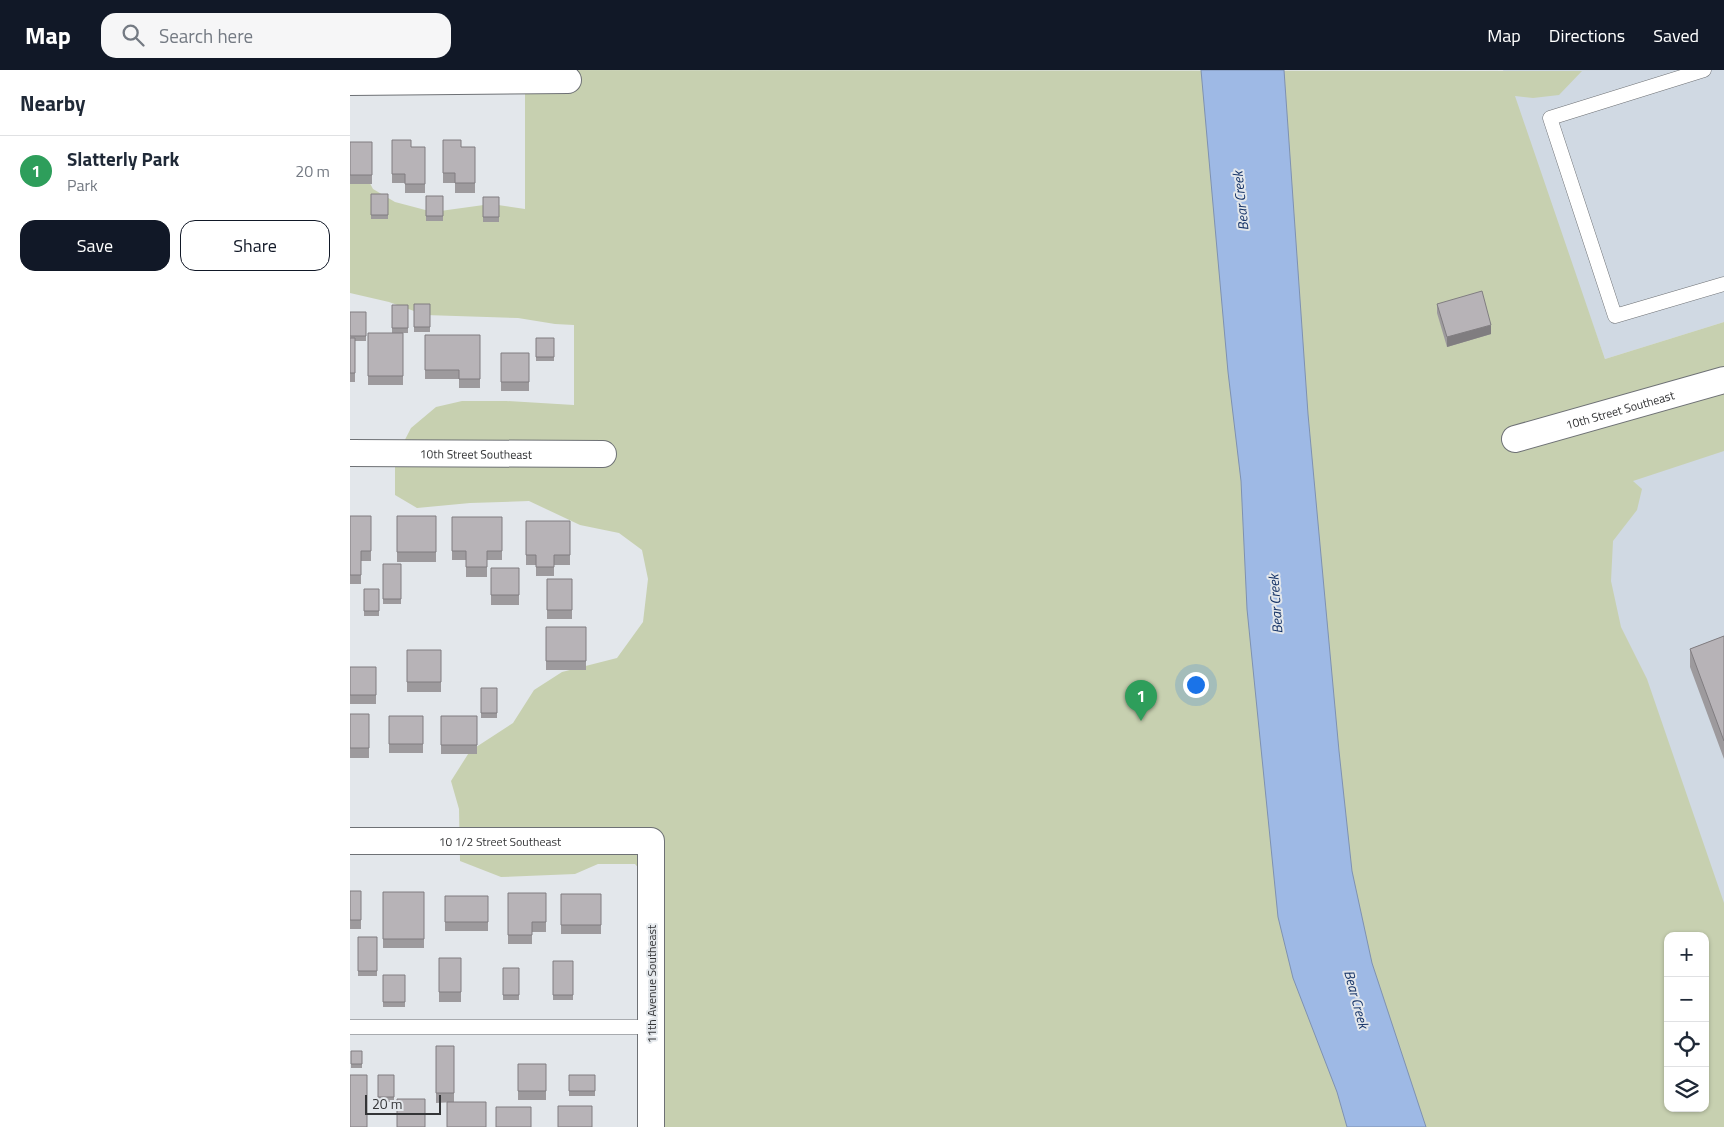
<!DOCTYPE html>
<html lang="en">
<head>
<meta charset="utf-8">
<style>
	:root { --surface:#fff; --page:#f6f6f7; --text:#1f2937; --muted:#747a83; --line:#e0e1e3; --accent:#111827 }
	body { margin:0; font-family:"Titillium Web",sans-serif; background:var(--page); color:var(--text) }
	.controls { position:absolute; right:15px; bottom:15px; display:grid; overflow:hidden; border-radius:10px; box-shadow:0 1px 4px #0004 }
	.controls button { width:45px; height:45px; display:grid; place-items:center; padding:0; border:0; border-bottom:1px solid var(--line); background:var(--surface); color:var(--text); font:25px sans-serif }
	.scale { position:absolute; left:15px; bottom:12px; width:76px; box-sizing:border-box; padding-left:5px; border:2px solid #343537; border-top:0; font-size:14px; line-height:18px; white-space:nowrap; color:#343537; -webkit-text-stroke:4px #e3e7eb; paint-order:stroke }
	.you { position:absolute; left:845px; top:614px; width:18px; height:18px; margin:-12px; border:4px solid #fff; border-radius:50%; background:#1a73e8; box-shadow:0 0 0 8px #1a73e833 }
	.badge { display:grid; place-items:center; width:32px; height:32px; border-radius:50%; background:var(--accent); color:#fff; font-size:16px; font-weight:700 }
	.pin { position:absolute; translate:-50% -41px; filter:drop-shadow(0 1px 2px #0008) }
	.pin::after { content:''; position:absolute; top:26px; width:18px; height:15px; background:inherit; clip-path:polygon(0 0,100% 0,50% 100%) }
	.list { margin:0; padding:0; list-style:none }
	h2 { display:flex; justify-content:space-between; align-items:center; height:65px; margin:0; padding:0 20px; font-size:21px }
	h2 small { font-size:16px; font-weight:400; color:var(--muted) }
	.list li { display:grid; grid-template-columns:32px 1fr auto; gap:15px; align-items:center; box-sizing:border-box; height:70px; padding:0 20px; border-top:1px solid var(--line) }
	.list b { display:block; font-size:19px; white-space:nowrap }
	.list p { margin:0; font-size:16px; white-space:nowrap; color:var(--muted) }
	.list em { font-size:16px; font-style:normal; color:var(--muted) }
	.actions { display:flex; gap:10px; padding:15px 20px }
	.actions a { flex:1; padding:11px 0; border:1px solid var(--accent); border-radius:15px; text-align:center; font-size:18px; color:var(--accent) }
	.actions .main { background:var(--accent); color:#fff }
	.icon { flex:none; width:28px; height:28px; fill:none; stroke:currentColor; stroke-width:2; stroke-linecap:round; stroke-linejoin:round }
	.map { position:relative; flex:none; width:1374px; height:1057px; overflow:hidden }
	header { display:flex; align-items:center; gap:30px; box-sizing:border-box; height:70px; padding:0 25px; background:var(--accent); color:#fff }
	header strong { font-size:24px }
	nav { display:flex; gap:28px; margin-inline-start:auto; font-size:18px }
	.search { width:350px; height:45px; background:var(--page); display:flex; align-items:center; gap:12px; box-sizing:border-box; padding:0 18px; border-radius:15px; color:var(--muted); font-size:19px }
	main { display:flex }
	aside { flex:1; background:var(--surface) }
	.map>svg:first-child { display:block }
	.built { fill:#d0d9e3 }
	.green { fill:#c7d0b0; fill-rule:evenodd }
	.water { fill:#9eb9e5; stroke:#7e91b1 }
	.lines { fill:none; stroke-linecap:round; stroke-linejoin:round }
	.service-casing { stroke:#6e7175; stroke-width:15 }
	.minor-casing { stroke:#6e7175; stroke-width:28 }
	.service { stroke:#fff; stroke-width:14 }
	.minor { stroke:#fff; stroke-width:26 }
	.wall { fill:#9d9a9d }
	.shaded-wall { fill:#807d80 }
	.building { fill:#b7b3b7; stroke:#807d80 }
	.labels { text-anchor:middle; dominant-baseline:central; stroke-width:4; stroke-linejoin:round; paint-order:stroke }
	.street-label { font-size:12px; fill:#343537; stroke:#e3e7eb }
	.water-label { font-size:14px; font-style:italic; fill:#123065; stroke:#e3e7eb }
</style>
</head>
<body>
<header>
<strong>Map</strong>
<div class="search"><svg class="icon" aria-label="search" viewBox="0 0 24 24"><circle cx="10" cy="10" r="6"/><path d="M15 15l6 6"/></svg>Search here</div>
<nav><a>Map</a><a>Directions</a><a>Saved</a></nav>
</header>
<main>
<aside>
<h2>Nearby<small></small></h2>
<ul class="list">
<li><span class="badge" style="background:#2e9e5b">1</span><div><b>Slatterly Park</b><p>Park</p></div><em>20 m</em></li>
</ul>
<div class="actions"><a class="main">Save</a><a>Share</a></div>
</aside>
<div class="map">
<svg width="1374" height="1057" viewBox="0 0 1374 1057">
	<rect width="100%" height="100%" fill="#e3e7eb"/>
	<path class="built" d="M1153 0H1374V252L1255 289Z
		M1374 380V928L1355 866 1200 436Z"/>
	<path class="green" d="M175 0 1232 1 1209 25 1183 28 1165 26 1255 289 1374 252V381L1283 411 1292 419 1287 440 1263 471 1261 511 1271 557 1297 609 1374 833V1057H301L303 814 285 794H248L225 804 151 807 110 791 109 739 101 711 120 681 163 653 184 620 212 602 267 588 293 552 298 509 292 480 269 463 230 455 179 431 120 433 67 438 45 425V389L61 358 86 337 112 331H156L224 335V255L205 254 168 248 75 245 39 232 0 223V75L23 119 45 132 83 142 141 134 175 139ZM1318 866H1355V1038H1318Z"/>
	<path class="water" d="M851 0H934L958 344 989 681 1002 801 1022 893 1076 1057H997L987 1022 943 908 928 847 897 539 891 411 878 302Z"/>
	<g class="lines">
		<defs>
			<path id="service" d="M1354 0 1200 48 1265 246 1374 214
				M0 957H302"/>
			<g id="minor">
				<path d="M0 12 218 10"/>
				<path id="s1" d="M1165 369 1374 310"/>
				<path id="s2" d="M0 383 253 384"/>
				<path id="s3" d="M0 771H301V1057"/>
			</g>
		</defs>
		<use href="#service" class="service-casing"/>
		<use href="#minor" class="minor-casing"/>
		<use href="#service" class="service"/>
		<use href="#minor" class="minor"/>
	</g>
	<path class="wall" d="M42 70 61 77H75V123H55V113H42Z
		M93 70 111 77H125V123H105V113H93Z
		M0 72H22V114H0Z
		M21 124H38V149H21Z
		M76 126H93V151H76Z
		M133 127H149V152H133Z
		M64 234H80V262H64Z
		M1087 234 1141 264 1097 277 1087 243Z
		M42 235H58V263H53V315H18V263H42Z
		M0 242H16V271H5V312H0Z
		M75 265H130V318H109V309H75Z
		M186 268H204V291H186Z
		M151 283H179V321H151Z
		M0 446H21V491H11V514H0Z
		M47 446H86V492H47Z
		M102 447H152V490H137V507H116V490H102Z
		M176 451H220V495H204V506H186V495H176Z
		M33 494H51V534H33Z
		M141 498H169V535H141Z
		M197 509H222V549H197Z
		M14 519H29V546H14Z
		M196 557H236V600H196Z
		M1374 566V689L1340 597V579Z
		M57 580H91V622H57Z
		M0 597H26V634H0Z
		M131 618H147V648H131Z
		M0 644H19V688H0Z
		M39 646H73V683H39Z
		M91 646H127V684H91Z
		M0 821H11V859H0Z
		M33 822H74V878H33Z
		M158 823H196V862H182V874H158Z
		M211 824H251V864H211Z
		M95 826H138V861H95Z
		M8 867H27V906H8Z
		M89 888H111V932H89Z
		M203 891H223V930H203Z
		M153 898H169V930H153Z
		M33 905H55V937H33Z
		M86 976H104V1032L86 1033Z
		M1 981H12V998H1Z
		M168 994H196V1030H168Z
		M28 1005H44V1032H28Z
		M219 1005H245V1026H219Z"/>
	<path class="shaded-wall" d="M1141 255V264L1097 277V267Z"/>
	<path class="building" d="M42 70H61V77H75V114H55V104H42Z
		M93 70H111V77H125V113H105V103H93Z
		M0 72H22V105H0Z
		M21 124H38V145H21Z
		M76 126H93V146H76Z
		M133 127H149V147H133Z
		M1132 221 1141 255 1097 267 1087 234Z
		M64 234H80V257H64Z
		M42 235H58V258H42Z
		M0 242H16V266H0Z
		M18 263H53V306H18Z
		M75 265H130V309H109V300H75Z
		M0 268H5V303H0Z
		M186 268H204V287H186Z
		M151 283H179V312H151Z
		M0 446H21V481H11V505H0Z
		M47 446H86V482H47Z
		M102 447H152V481H137V497H116V481H102Z
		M176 451H220V485H204V497H186V485H176Z
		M33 494H51V529H33Z
		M141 498H169V525H141Z
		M197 509H222V540H197Z
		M14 519H29V541H14Z
		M196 557H236V591H196Z
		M1374 566V671L1340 579Z
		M57 580H91V612H57Z
		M0 597H26V625H0Z
		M131 618H147V643H131Z
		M0 644H19V678H0Z
		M39 646H73V674H39Z
		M91 646H127V675H91Z
		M0 821H11V850H0Z
		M33 822H74V869H33Z
		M158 823H196V852H182V865H158Z
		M211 824H251V855H211Z
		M95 826H138V852H95Z
		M8 867H27V901H8Z
		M89 888H111V922H89Z
		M203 891H223V925H203Z
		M153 898H169V925H153Z
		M33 905H55V932H33Z
		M86 976H104V1023H86Z
		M1 981H12V994H1Z
		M168 994H196V1021H168Z
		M0 1005H17V1057H0Z
		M28 1005H44V1027H28Z
		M219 1005H245V1021H219Z
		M47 1029H75V1057H47Z
		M97 1032H136V1057H97Z
		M208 1036H242V1057H208Z
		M146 1037H181V1057H146Z"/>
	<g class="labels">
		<g class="street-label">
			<text stroke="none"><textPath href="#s1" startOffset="109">10th Street Southeast</textPath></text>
			<text stroke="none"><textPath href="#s2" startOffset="126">10th Street Southeast</textPath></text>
			<text stroke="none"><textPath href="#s3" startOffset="150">10 1/2 Street Southeast</textPath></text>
			<text transform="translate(301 914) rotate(-90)">11th Avenue Southeast</text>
		</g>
		<g class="water-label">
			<text transform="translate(890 131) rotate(-96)">Bear Creek</text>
			<text transform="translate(925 534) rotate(-94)">Bear Creek</text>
			<text transform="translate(1007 929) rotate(75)">Bear Creek</text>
		</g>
	</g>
</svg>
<div class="controls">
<button>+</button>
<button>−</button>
<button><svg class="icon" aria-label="locate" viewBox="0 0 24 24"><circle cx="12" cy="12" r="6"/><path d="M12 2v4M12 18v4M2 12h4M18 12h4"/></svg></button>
<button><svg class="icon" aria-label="layers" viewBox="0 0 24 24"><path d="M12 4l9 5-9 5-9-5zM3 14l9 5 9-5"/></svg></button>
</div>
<div class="scale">20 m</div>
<div class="you"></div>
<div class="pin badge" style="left:791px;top:651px;background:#2e9e5b">1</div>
</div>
</main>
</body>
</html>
